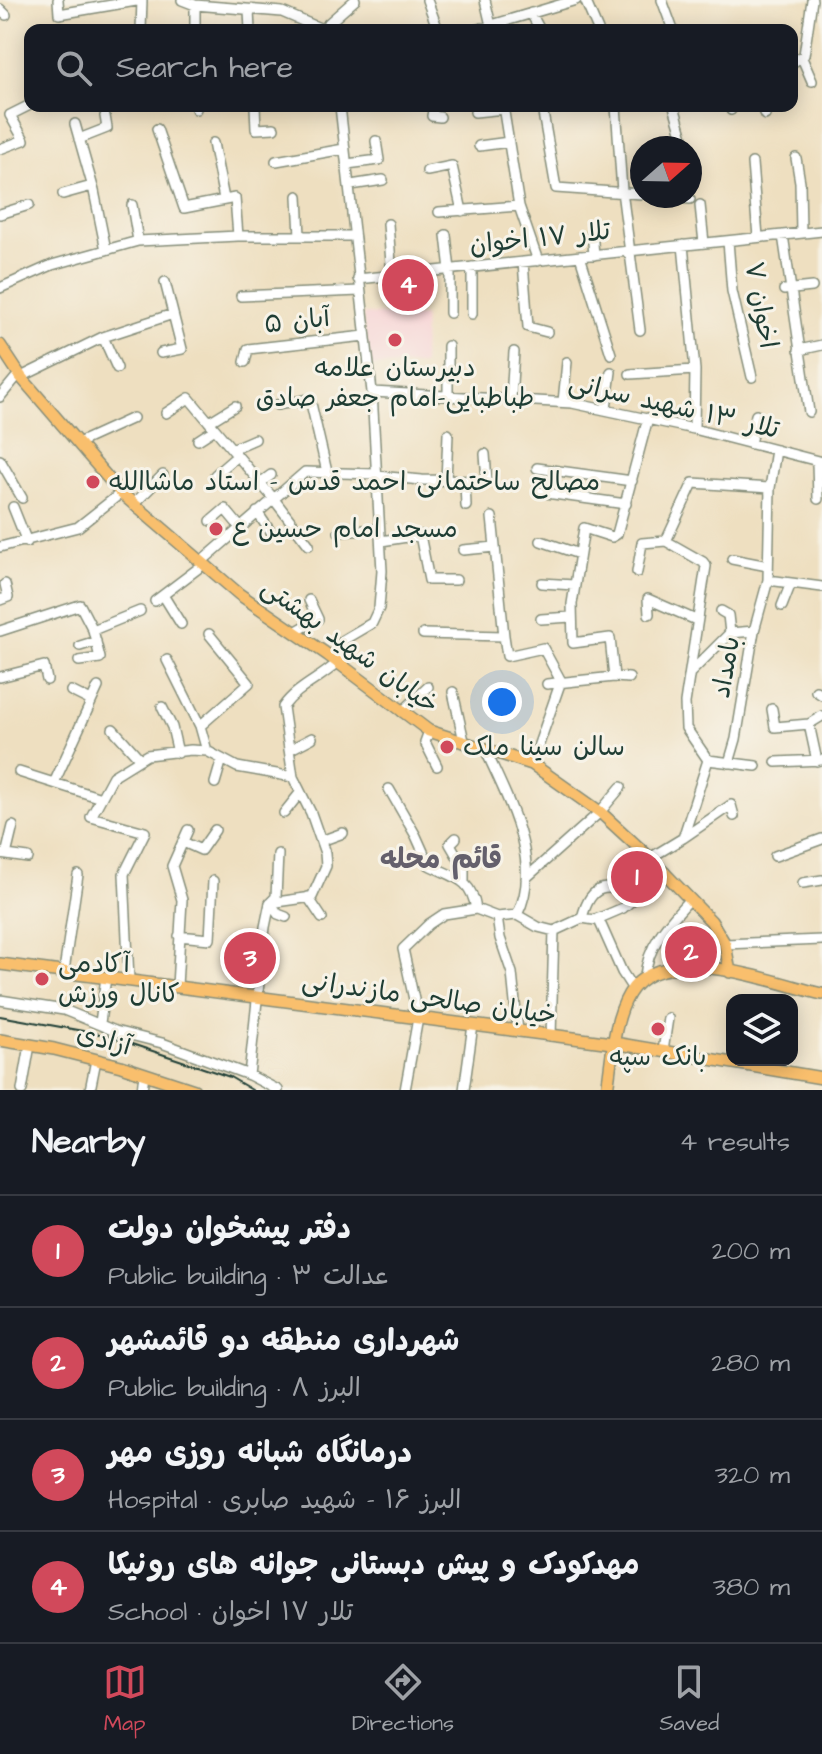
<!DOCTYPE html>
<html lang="en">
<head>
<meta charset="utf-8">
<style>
	:root { --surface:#171b24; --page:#20242c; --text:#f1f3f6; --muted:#9ea1a6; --line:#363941; --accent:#d1495b }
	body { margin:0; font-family:"Architects Daughter","Playpen Sans Arabic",sans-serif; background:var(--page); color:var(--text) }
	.controls { position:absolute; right:24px; bottom:24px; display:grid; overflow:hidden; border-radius:16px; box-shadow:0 4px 20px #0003 }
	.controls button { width:72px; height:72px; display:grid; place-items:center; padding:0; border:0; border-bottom:2px solid var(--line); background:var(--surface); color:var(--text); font:40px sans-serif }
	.compass { position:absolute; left:630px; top:136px; width:72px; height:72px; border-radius:50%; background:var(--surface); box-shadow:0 4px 20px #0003; rotate:70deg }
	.you { position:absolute; left:502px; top:702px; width:28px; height:28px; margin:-20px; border:6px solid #fff; border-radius:50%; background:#1a73e8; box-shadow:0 0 0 12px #1a73e833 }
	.badge { display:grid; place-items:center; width:52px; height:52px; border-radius:50%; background:var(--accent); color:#fff; font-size:26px; font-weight:700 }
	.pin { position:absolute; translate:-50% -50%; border:4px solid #fff; box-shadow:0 2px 8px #0006 }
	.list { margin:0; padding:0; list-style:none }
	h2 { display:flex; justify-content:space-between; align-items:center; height:104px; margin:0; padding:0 32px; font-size:34px }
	h2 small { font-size:26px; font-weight:400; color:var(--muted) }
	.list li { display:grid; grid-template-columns:52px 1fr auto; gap:24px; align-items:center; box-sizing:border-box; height:112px; padding:0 32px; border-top:2px solid var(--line) }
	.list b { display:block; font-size:30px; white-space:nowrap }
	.list p { margin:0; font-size:26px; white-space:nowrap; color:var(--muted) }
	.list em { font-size:26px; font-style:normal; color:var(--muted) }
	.icon { flex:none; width:44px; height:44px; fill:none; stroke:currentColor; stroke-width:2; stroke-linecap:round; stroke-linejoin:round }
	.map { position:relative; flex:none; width:822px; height:1090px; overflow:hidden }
	.search { position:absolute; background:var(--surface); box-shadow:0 4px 20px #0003; left:24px; right:24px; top:24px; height:88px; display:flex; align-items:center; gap:20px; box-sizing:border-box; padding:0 28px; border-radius:16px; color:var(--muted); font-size:30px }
	.sheet { height:552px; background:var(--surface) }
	nav { display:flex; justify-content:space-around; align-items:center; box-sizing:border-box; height:112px; border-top:2px solid var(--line); background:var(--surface); font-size:22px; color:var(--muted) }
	nav a { display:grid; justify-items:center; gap:4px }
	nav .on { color:var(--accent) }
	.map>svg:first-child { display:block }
	.built { fill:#f7cfd3 }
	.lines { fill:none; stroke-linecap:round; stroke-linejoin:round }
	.minor-casing { stroke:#868e7a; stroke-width:12 }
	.major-casing { stroke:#868e7a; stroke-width:14 }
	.minor { stroke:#fff; stroke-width:9 }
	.major { stroke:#f9bf6d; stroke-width:11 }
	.rail { stroke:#1f3d34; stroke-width:2 }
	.poi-dot { fill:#d1495b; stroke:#f7f3e8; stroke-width:3 }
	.labels { text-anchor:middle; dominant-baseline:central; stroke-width:6; stroke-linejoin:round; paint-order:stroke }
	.street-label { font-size:26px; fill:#1f3d34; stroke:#f7f3e8 }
	.poi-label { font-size:26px; fill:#1f3d34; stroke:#f7f3e8; text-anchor:start }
	.neighbourhood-label { font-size:28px; font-weight:bold; fill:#64606c; stroke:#f7f3e8 }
</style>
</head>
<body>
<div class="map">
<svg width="822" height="1090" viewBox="0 0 822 1090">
	<rect width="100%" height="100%" fill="#f7f3e8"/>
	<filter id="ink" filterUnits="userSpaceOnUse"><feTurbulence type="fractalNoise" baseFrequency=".0125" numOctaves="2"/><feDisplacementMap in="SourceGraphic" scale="16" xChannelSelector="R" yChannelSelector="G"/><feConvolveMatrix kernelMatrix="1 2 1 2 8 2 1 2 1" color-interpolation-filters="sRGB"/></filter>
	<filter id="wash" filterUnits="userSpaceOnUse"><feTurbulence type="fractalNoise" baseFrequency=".006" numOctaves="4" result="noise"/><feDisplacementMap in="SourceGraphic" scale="32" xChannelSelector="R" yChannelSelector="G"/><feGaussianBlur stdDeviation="1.8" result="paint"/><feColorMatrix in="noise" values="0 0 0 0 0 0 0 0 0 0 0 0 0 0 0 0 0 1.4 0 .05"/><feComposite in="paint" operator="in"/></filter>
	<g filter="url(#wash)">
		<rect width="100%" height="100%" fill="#eedfc0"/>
		<path class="built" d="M363 314 424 316 423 365 368 366Z"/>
	</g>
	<g filter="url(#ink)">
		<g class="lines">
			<defs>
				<path id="minor" d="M58 0 59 14 142 0
					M182 0 195 5 282 12 324 30
					M427 0 438 30
					M485 0 492 30
					M585 0 598 30
					M662 0 673 30
					M195 5V30
					M0 9 6 15
					M249 11 250 30
					M531 13 540 30
					M322 29 355 0
					M141 30 142 0
					M475 30 576 0
					M802 58 812 81
					M792 63 804 55 812 0
					M196 106V109
					M255 106 256 129 274 128
					M434 106 432 116 440 117
					M503 106 519 206 538 261
					M616 106 622 191 640 330
					M674 106 686 148
					M730 106 731 110
					M761 106 765 115
					M475 112 504 109
					M543 113 556 188 642 194
					M75 124 94 191 106 250
					M157 129 184 208 235 198 238 236
					M79 139 107 128 105 116
					M213 143 224 199
					M479 146 509 142
					M0 149 24 140 10 115 30 105
					M796 158 800 182 801 233
					M276 161 344 149
					M752 163 758 237
					M347 164 379 160 376 141
					M427 171 452 166 462 211
					M351 185 383 180
					M63 194 92 186
					M298 196 300 236
					M661 196 690 199
					M132 205 138 241
					M700 205 704 243
					M439 212 519 206
					M0 214 29 205
					M388 224 392 276
					M592 231 594 255
					M446 235 450 270V313
					M783 235 809 412
					M728 241 732 291 752 377
					M683 245 695 370 694 429
					M580 256 611 354
					M523 262 528 327 547 332
					M472 267V314
					M358 279 822 231
					M0 288 52 265 138 241 238 236H353
					M784 290 812 287
					M241 296 360 291
					M103 337 117 368
					M448 346V396
					M799 350 822 345
					M161 353 182 349 165 282
					M245 362 248 349 365 336
					M630 374 695 370
					M21 377 103 337 173 314
					M372 392 572 403 694 429 822 462
					M0 397 19 374
					M511 399 514 352
					M563 402 567 362
					M277 405 310 399 327 472
					M606 409 611 372
					M166 413 189 398 215 429
					M209 422 235 406
					M198 440 215 429 273 498 309 545
					M78 443 133 418
					M750 444 756 415
					M232 449 255 439
					M0 460 22 498
					M817 462 818 499
					M537 468 632 481
					M215 475 237 456
					M377 476 422 480 487 481 485 454
					M446 481 448 434
					M465 481 466 506
					M260 483 271 475
					M539 492 626 504
					M134 504 163 475
					M13 507 27 542
					M257 512 270 531
					M492 517 504 636
					M211 521 225 509 240 527
					M339 532 379 529
					M381 541 420 535 429 580H456
					M541 541 579 554
					M666 541 693 483 770 488
					M0 547 78 527 121 493
					M463 550 495 547
					M732 559 768 566
					M201 562 305 472 376 474
					M637 572 642 543 666 541 703 562 706 566 685 703 686 728 708 760
					M768 580 822 587
					M542 583 574 585
					M163 595 181 624
					M0 600 8 597 5 584
					M155 601 204 564
					M782 606 791 583
					M721 611 728 615 730 633
					M649 614 648 599 696 620
					M541 619 571 617
					M0 631 80 605 93 630 140 611
					M295 632 318 619 309 600
					M423 634 504 636 507 656 543 648 561 681
					M80 646 96 641
					M167 660 200 726 207 751
					M79 661 100 658 93 630
					M336 662 343 640 372 623 379 608 382 571 372 392 340 106
					M690 673 730 633 754 631
					M0 677 44 666 47 680
					M614 677 610 638 573 643 572 604 584 528 612 537 617 534 648 418
					M547 684 614 677 629 678
					M71 691 91 701
					M816 691 822 695
					M453 692 464 741
					M162 707 172 727 178 753
					M772 709 775 727 809 724 822 716
					M402 712 428 687
					M809 724 817 761
					M200 726 249 683 209 634
					M113 729 140 759
					M429 731 425 742 437 766
					M289 750 312 738
					M486 751C507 798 544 864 517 915
					M708 760 756 766
					M776 762 822 760
					M729 763 736 739 754 631 768 580 770 488 776 450
					M532 764 561 681
					M19 772 101 798
					M54 783 98 687
					M215 783 222 759
					M389 789 416 836 429 865C455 878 471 878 476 909
					M284 813 300 793
					M456 838 450 844 464 868V882
					M683 838 731 805 734 816
					M321 841 343 833
					M183 842 201 850 215 830
					M0 854 28 858
					M278 854 276 897 270 903 278 914 286 917
					M6 855 13 826
					M775 856 822 839
					M650 858 683 838 708 760
					M526 878 600 812 621 787
					M803 883 822 880
					M308 897 322 918
					M497 917 500 938 512 973 518 1032
					M582 918C591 882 607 884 637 895
					M598 918 622 972 633 989
					M179 936 210 939 213 881
					M725 944 822 940
					M64 971 78 875
					M645 977C647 945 670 921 690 899
					M129 980 124 874 145 832 91 817 113 776 147 755 191 750 207 751 237 767 293 777
					M177 986 182 900 172 866 188 830
					M0 1000 64 1010 115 1031 162 1043 249 1075 278 1090
					M100 1023 106 977
					M551 1036 554 931
					M663 1051 668 1018
					M249 1075 265 927 270 903 312 897 326 866 325 853 311 813 293 777 283 707C297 687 320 679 337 663
					M22 1090 30 1045
					M90 1090 96 1060
					M142 1090 144 1074
					M405 1090 418 1018 403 949 429 924 444 914 476 909 497 917 517 915 538 927 554 931 582 918 595 920 623 908 665 872
					M464 1090 473 1025"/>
				<path id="major" d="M0 345 21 377 121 493 239 594 328 655 429 731 532 764 600 812 650 858 711 921 725 944 730 972
					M0 964 620 1044 822 1078
					M0 1040 54 1049 121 1066 194 1090
					M607 1090C612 1059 613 1021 629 994 660 939 775 983 822 994"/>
			</defs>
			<use href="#minor" class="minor-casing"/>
			<use href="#major" class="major-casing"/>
			<use href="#minor" class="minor"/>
			<use href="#major" class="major"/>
			<path class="rail" d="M0 1016 105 1035 230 1077 252 1090"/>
		</g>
	</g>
	<g class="poi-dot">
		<circle cx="395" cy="340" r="8"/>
		<circle cx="93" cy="482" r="8"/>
		<circle cx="216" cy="529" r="8"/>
		<circle cx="447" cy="747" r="8"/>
		<circle cx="42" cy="979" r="8"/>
		<circle cx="658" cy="1029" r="8"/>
	</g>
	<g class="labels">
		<g class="street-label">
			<text transform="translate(540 238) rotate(-6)">تلار ۱۷ اخوان</text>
			<text transform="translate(761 305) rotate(80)">اخوان ۷</text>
			<text transform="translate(297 321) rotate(-6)">آبان ۵</text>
			<text transform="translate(674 406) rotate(13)">تلار ۱۳ شهید سرانی</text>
			<text transform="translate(350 646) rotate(36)">خیابان شهید بهشتی</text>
			<text transform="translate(726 667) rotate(-80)">بامداد</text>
			<text transform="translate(429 998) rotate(8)">خیابان صالحی مازندرانی</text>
			<text transform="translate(104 1040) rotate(15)">آزادی</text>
		</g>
		<g class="poi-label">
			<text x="395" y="368" text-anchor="middle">دبیرستان علامه<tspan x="395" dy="30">طباطبایی-امام جعفر صادق</tspan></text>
			<text x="109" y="482">مصالح ساختمانی احمد قدس - استاد ماشاالله</text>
			<text x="232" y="529">مسجد امام حسین ع</text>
			<text x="463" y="747">سالن سینا ملک</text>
			<text x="58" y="964">آکادمی<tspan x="58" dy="30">کانال ورزش</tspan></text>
			<text x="658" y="1057" text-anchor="middle">بانک سپه</text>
		</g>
		<g class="neighbourhood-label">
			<text x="441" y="859">قائم محله</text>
		</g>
	</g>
</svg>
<div class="controls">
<button><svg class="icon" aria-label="layers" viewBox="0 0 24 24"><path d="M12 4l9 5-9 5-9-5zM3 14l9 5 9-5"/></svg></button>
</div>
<svg class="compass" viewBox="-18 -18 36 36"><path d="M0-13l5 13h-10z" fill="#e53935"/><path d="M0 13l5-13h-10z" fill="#9ea1a6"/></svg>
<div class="you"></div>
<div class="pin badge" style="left:637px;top:877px">1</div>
<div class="pin badge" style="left:691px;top:952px">2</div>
<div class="pin badge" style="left:250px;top:958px">3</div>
<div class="pin badge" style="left:408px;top:285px">4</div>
<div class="search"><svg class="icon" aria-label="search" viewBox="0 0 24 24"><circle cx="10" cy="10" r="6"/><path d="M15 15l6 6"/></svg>Search here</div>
</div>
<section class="sheet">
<h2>Nearby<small>4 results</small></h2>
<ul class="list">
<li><span class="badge">1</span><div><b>دفتر پیشخوان دولت</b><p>Public building · عدالت ۳</p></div><em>200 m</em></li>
<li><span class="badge">2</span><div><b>شهرداری منطقه دو قائمشهر</b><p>Public building · البرز ۸</p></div><em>280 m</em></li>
<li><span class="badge">3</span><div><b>درمانگاه شبانه روزی مهر</b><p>Hospital · البرز ۱۶ - شهید صابری</p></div><em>320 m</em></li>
<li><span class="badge">4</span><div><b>مهدکودک و پیش دبستانی جوانه های رونیکا</b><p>School · تلار ۱۷ اخوان</p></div><em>380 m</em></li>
</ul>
</section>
<nav>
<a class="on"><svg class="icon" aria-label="map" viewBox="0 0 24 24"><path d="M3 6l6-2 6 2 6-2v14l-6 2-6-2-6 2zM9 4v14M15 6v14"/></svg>Map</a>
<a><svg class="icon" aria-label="directions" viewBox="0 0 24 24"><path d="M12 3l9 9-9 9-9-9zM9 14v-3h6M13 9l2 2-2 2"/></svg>Directions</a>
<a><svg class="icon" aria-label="saved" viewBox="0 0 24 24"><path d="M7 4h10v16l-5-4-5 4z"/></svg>Saved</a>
</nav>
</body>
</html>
